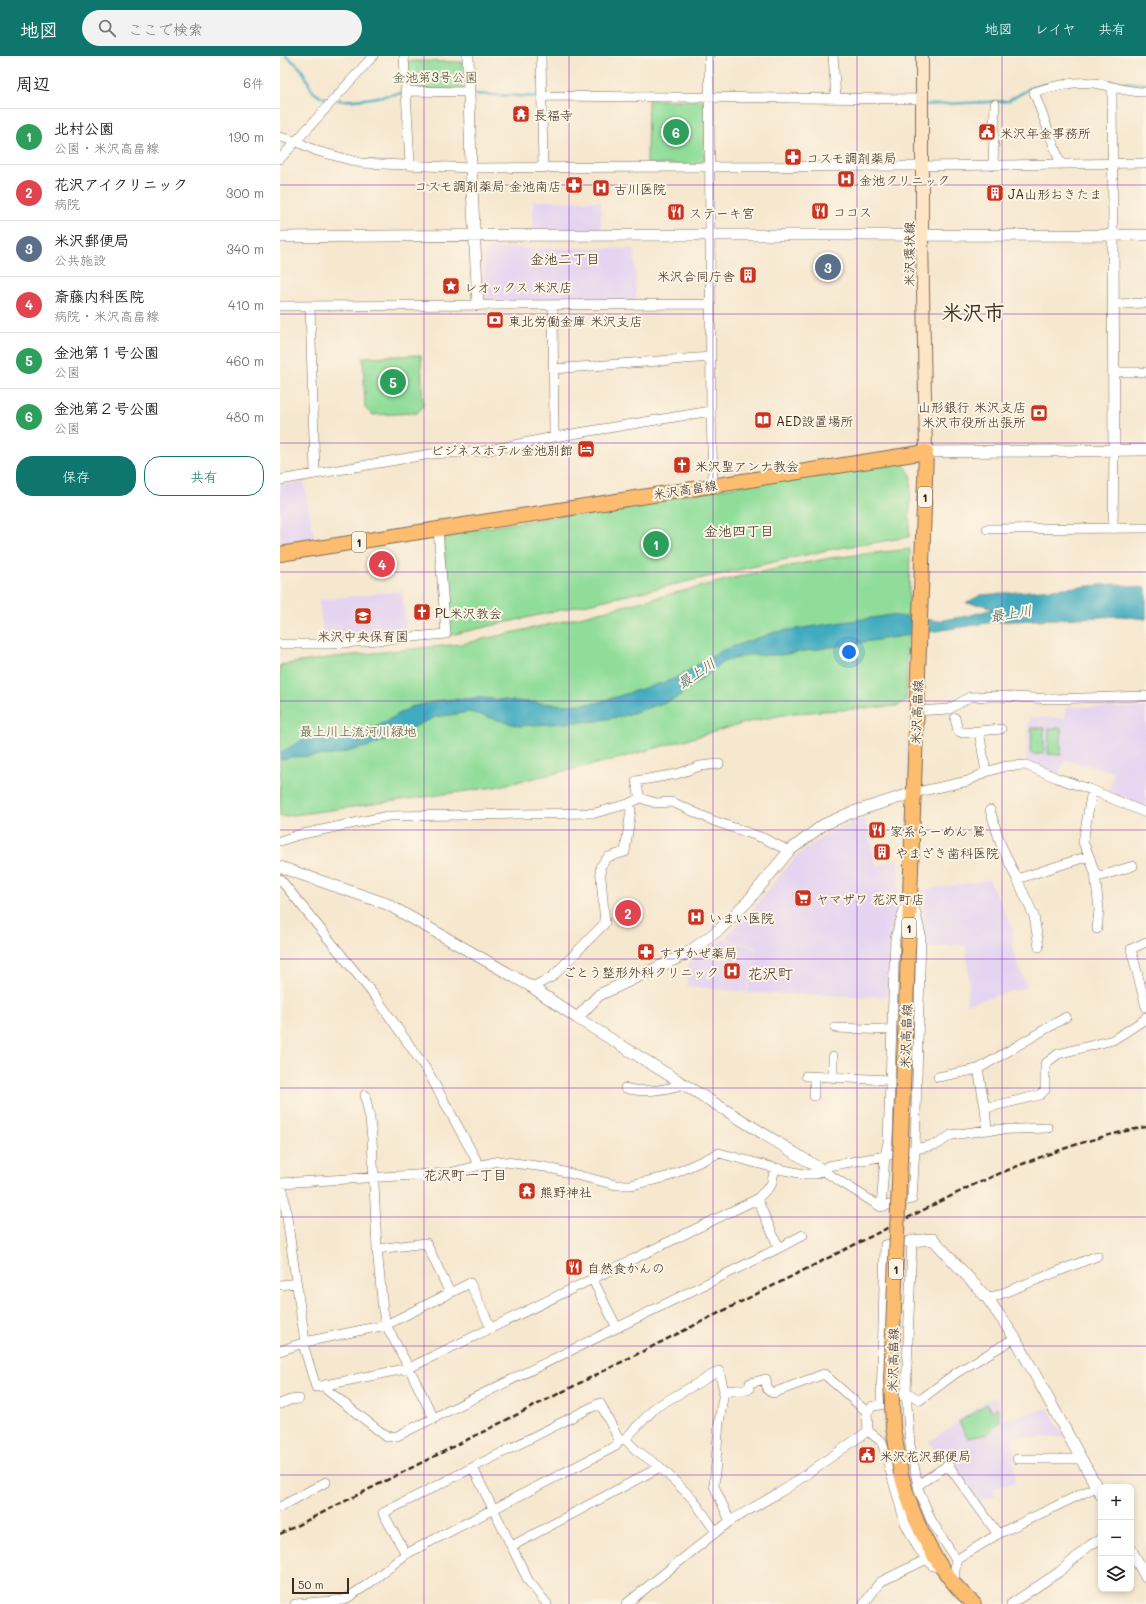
<!DOCTYPE html>
<html lang="ja">
<head>
<meta charset="utf-8">
<style>
	:root { --surface:#fff; --page:#f2f2f2; --text:#222; --muted:#767676; --line:#e0e0e0; --accent:#0f766e }
	body { margin:0; font-family:Mali,"Klee One",sans-serif; background:var(--page); color:var(--text) }
	.controls { position:absolute; right:12px; bottom:12px; display:grid; overflow:hidden; border-radius:8px; box-shadow:0 2px 6px #0003 }
	.controls button { width:36px; height:36px; display:grid; place-items:center; padding:0; border:0; border-bottom:1px solid var(--line); background:var(--surface); color:var(--text); font:20px sans-serif }
	.scale { position:absolute; left:12px; bottom:10px; width:57px; box-sizing:border-box; padding-left:4px; border:2px solid #3b2a1e; border-top:0; font-size:11px; line-height:14px; white-space:nowrap; color:#3b2a1e; -webkit-text-stroke:3px #fcf5e5; paint-order:stroke }
	.you { position:absolute; left:569px; top:596px; width:14px; height:14px; margin:-10px; border:3px solid #fff; border-radius:50%; background:#1a73e8; box-shadow:0 0 0 6px #1a73e833 }
	.badge { display:grid; place-items:center; width:26px; height:26px; border-radius:50%; background:var(--accent); color:#fff; font-size:13px; font-weight:700 }
	.pin { position:absolute; translate:-50% -50%; border:2px solid #fff; box-shadow:0 1px 4px #0006 }
	.list { margin:0; padding:0; list-style:none }
	h2 { display:flex; justify-content:space-between; align-items:center; height:52px; margin:0; padding:0 16px; font-size:17px }
	h2 small { font-size:13px; font-weight:400; color:var(--muted) }
	.list li { display:grid; grid-template-columns:26px 1fr auto; gap:12px; align-items:center; box-sizing:border-box; height:56px; padding:0 16px; border-top:1px solid var(--line) }
	.list b { display:block; font-size:15px; white-space:nowrap }
	.list p { margin:0; font-size:13px; white-space:nowrap; color:var(--muted) }
	.list em { font-size:13px; font-style:normal; color:var(--muted) }
	.actions { display:flex; gap:8px; padding:12px 16px }
	.actions a { flex:1; padding:9px 0; border:1px solid var(--accent); border-radius:16px; text-align:center; font-size:14px; color:var(--accent) }
	.actions .main { background:var(--accent); color:#fff }
	.icon { flex:none; width:22px; height:22px; fill:none; stroke:currentColor; stroke-width:2; stroke-linecap:round; stroke-linejoin:round }
	.map { position:relative; flex:none; width:866px; height:1548px; overflow:hidden }
	header { display:flex; align-items:center; gap:24px; box-sizing:border-box; height:56px; padding:0 20px; background:var(--accent); color:#fff }
	header strong { font-size:19px }
	nav { display:flex; gap:22px; margin-inline-start:auto; font-size:14px }
	.search { width:280px; height:36px; background:var(--page); display:flex; align-items:center; gap:10px; box-sizing:border-box; padding:0 14px; border-radius:22px; color:var(--muted); font-size:15px }
	main { display:flex }
	aside { flex:1; background:var(--surface) }
	.map>svg:first-child { display:block }
	.built { fill:#e4d3f1 }
	.green { fill:#90dd9a; stroke:#66845c }
	.water { fill:#40abbf; stroke:#3e6a6e }
	.lines { fill:none; stroke-linecap:round; stroke-linejoin:round }
	.stream { stroke:#40abbf; stroke-width:2.5 }
	.minor-casing { stroke:#7c6c5c; stroke-width:10 }
	.tertiary-casing { stroke:#7c6c5c; stroke-width:12 }
	.secondary-casing { stroke:#7c6c5c; stroke-width:14 }
	.primary-casing { stroke:#7c6c5c; stroke-width:16 }
	.minor { stroke:#fff; stroke-width:9 }
	.tertiary { stroke:#fff; stroke-width:11 }
	.secondary { stroke:#fee5c5; stroke-width:12 }
	.primary { stroke:#fcbd6f; stroke-width:14 }
	.rail { stroke:#3b2a1e; stroke-width:2.5; stroke-dasharray:6 3; stroke-linecap:butt }
	.primary-bridge-casing { stroke:#7c6c5c; stroke-width:16; stroke-linecap:butt }
	.primary-bridge { stroke:#fcbd6f; stroke-width:14 }
	.grid { fill:none; stroke:#7b2cbf; stroke-width:1; stroke-opacity:0.55 }
	.labels { text-anchor:middle; dominant-baseline:central; stroke-width:4; stroke-linejoin:round; paint-order:stroke }
	.shield { fill:#fcf5e5; stroke:#75675a; stroke-width:1 }
	.shield-label { font-size:12px; font-weight:bold; fill:#3b2a1e }
	.park-label { font-size:13px; fill:#50573d; stroke:#fcf5e5 }
	.poi-label { font-size:13px; fill:#3b2a1e; stroke:#fcf5e5; text-anchor:start }
	.street-label { font-size:13px; fill:#3b2a1e; stroke:#fcf5e5 }
	.neighbourhood-label { font-size:14px; fill:#3b2a1e; stroke:#fcf5e5 }
	.water-label { font-size:14px; font-style:italic; fill:#3d5e5e; stroke:#fcf5e5 }
	.quarter-label { font-size:15px; fill:#3b2a1e; stroke:#fcf5e5 }
	.town-label { font-size:21px; font-weight:bold; fill:#3b2a1e; stroke:#fcf5e5 }
</style>
</head>
<body>
<header>
<strong>地図</strong>
<div class="search"><svg class="icon" aria-label="search" viewBox="0 0 24 24"><circle cx="10" cy="10" r="6"/><path d="M15 15l6 6"/></svg>ここで検索</div>
<nav><a>地図</a><a>レイヤ</a><a>共有</a></nav>
</header>
<main>
<aside>
<h2>周辺<small>6件</small></h2>
<ul class="list">
<li><span class="badge" style="background:#2e9e5b">1</span><div><b>北村公園</b><p>公園 · 米沢高畠線</p></div><em>190 m</em></li>
<li><span class="badge" style="background:#e0444e">2</span><div><b>花沢アイクリニック</b><p>病院</p></div><em>300 m</em></li>
<li><span class="badge" style="background:#5c6f8a">3</span><div><b>米沢郵便局</b><p>公共施設</p></div><em>340 m</em></li>
<li><span class="badge" style="background:#e0444e">4</span><div><b>斎藤内科医院</b><p>病院 · 米沢高畠線</p></div><em>410 m</em></li>
<li><span class="badge" style="background:#2e9e5b">5</span><div><b>金池第１号公園</b><p>公園</p></div><em>460 m</em></li>
<li><span class="badge" style="background:#2e9e5b">6</span><div><b>金池第２号公園</b><p>公園</p></div><em>480 m</em></li>
</ul>
<div class="actions"><a class="main">保存</a><a>共有</a></div>
</aside>
<div class="map">
<svg width="866" height="1548" viewBox="0 0 866 1548">
	<rect width="100%" height="100%" fill="#fcf5e5"/>
	<filter id="ink" filterUnits="userSpaceOnUse"><feTurbulence type="fractalNoise" baseFrequency=".025" numOctaves="2"/><feDisplacementMap in="SourceGraphic" scale="8" xChannelSelector="R" yChannelSelector="G"/><feConvolveMatrix kernelMatrix="1 2 1 2 8 2 1 2 1" color-interpolation-filters="sRGB"/></filter>
	<filter id="wash" filterUnits="userSpaceOnUse"><feTurbulence type="fractalNoise" baseFrequency=".012" numOctaves="4" result="noise"/><feDisplacementMap in="SourceGraphic" scale="16" xChannelSelector="R" yChannelSelector="G"/><feGaussianBlur stdDeviation="0.9" result="paint"/><feColorMatrix in="noise" values="0 0 0 0 0 0 0 0 0 0 0 0 0 0 0 0 0 1.4 0 .05"/><feComposite in="paint" operator="in"/></filter>
	<g filter="url(#wash)">
		<rect width="100%" height="100%" fill="#f6e7cf"/>
		<path class="built" d="M253 145H321V174L253 173Z
			M218 192 355 193 356 247H205L204 200 208 194Z
			M24 426 34 482 0 489V429Z
			M122 535 127 577 44 584 39 544Z
			M786 651 866 652V753L828 735 834 716 785 704 778 719 746 706 749 661 785 662Z
			M584 761 597 811 606 806 618 803 619 817 618 844 610 881 608 941 467 937 477 891 445 882 473 854 515 801 532 788 557 773Z
			M709 824 733 872V895L747 931 686 948 689 927 686 889 644 892 645 863 642 834Z
			M443 883 476 892 466 936 407 930 409 906Z
			M718 1341 722 1364 768 1352 785 1382 733 1381 735 1427 714 1432 715 1441 698 1446 669 1403 663 1406 649 1385 678 1367 677 1365 710 1343Z"/>
		<path class="green" d="M127 5 182 6 183 33 128 34Z
			M368 44H426L424 109 367 108Z
			M141 299 143 351 137 357 92 359 85 352 83 301Z
			M620 403 631 419 629 481 547 494 170 579 163 479Z
			M630 493 626 645 618 650 513 657 469 666 333 704 215 731 0 761V609L54 601 181 588 280 566 466 519 550 502Z
			M752 672H764V698H751Z
			M769 672H781V699L768 698Z
			M707 1348 711 1355 717 1351 720 1366 708 1378 688 1382 679 1366Z"/>
		<path class="water" d="M834 528 866 532V563L840 560 714 566 500 599H468L443 606 395 643 343 660 316 665 239 670 190 656 156 661 91 690 54 699 11 701 0 704V697L26 682 53 684 73 678 89 675 131 651 162 644 200 642 285 649 316 647 394 623 443 594 495 576 611 559 658 565 687 560 713 553 704 549 686 547 701 539Z"/>
		<g class="lines">
			<path class="stream" d="M6 0C11 4 17 8 21 13 32 28 27 40 51 43
				M827 25 866 28
				M193 38 260 41
				M58 44C81 46 102 39 124 37
				M645 49 728 45 751 32 780 25"/>
		</g>
	</g>
	<g filter="url(#ink)">
		<g class="lines">
			<defs>
				<path id="minor" d="M124 0 130 108
					M261 0 263 111
					M429 0 431 355 433 429
					M553 0 556 42
					M832 32 833 179
					M125 35 189 36
					M262 40 642 43
					M0 81 15 85 37 95 81 107 191 112 643 110 866 107
					M0 103 93 0
					M781 109 754 36C773 30 793 25 813 27 832 29 846 37 866 36
					M713 110 715 48
					M833 248 866 247
					M273 249 274 381
					M0 250 431 248
					M30 251 35 417
					M273 313 431 301
					M834 316H866
					M0 424 151 398 204 395 274 381 431 355
					M707 473 866 472
					M833 473 834 394
					M0 588H53L166 578 158 473
					M636 655 669 653 690 641 718 640 771 643 866 640
					M675 662 678 675 683 677 699 675
					M706 716 699 675 721 673
					M812 734 803 786 809 800 815 817 819 854 817 873
					M633 737 688 725 706 716 726 710 746 709 777 722 812 734 866 757
					M360 742 356 725 397 718 420 710 439 708
					M710 754 721 789 737 823 809 800
					M0 785 18 779 108 760 315 757 348 748 360 742 376 747 392 746 434 765 483 782 509 795
					M815 817 821 820 853 810
					M0 823 98 944 148 1016 199 1109
					M737 823 754 860 759 891
					M866 886 851 893 866 951
					M252 931 272 921 325 867 320 811 328 801 345 796 351 754 348 748
					M555 972 612 974
					M526 1020 610 1024
					M658 1021 698 1013
					M553 1022V1001
					M345 1032C365 1038 385 1034 404 1028
					M85 1039 90 1063 92 1083 97 1193 103 1254 106 1269 129 1312 154 1363
					M534 1040V1021
					M705 1052 760 1039 765 1034V1008L778 998 833 984 864 964 866 961
					M707 1074 705 1052 698 1013 786 961
					M542 1114 601 1151 632 1143 635 1092 641 879 633 845
					M0 1127 169 1117 218 1105 265 1111 336 1129H351L387 1121 439 1097 495 1112 523 1118H536L548 1110 605 1100 608 1086 615 882 626 847
					M2 1127 25 1286
					M601 1151 605 1100 658 1088 671 1079 707 1074 768 1072
					M499 1192 523 1179
					M97 1193 146 1187 170 1237
					M313 1224 337 1272
					M0 1229 16 1227
					M708 1243 817 1200
					M23 1288 36 1331 129 1312 477 1143 491 1129 495 1112
					M0 1295 25 1286 106 1269 190 1227 211 1272
					M47 1328V1334L107 1381 117 1380 499 1192 477 1143
					M444 1335 469 1333 470 1327 486 1323 487 1333 493 1337 544 1318 587 1356
					M0 1348 10 1344 19 1343
					M601 1349 605 1189 632 1185 626 1336 630 1389 639 1435 651 1464 676 1504 674 1526
					M588 1375 587 1356 593 1350 601 1349 626 1336 640 1344 676 1317 735 1282
					M588 1375 602 1386 625 1467 638 1492 653 1510 660 1512
					M345 1383 356 1394 380 1411 413 1443 436 1476
					M339 1384 345 1383 376 1351 439 1315 444 1335 439 1366 434 1430 450 1465
					M737 1403H802
					M193 1412 248 1524 267 1548
					M638 1429 668 1409 718 1478
					M0 1451 46 1426
					M232 1490 380 1411
					M126 1498 103 1457 320 1347 339 1384
					M676 1504 718 1478 816 1431
					M15 1548 64 1544 87 1529 126 1498 336 1390 339 1384
					M346 1548 450 1465 507 1432 588 1375
					M584 1548 600 1526 647 1503
					M731 1548 779 1516 810 1489 821 1483"/>
				<path id="tertiary" d="M188 0 191 112 198 249
					M833 179 834 394
					M0 181C289 177 577 180 866 179
					M646 396 866 394
					M0 811 107 848 252 931 297 962 542 1114
					M297 962 319 939 406 898 440 873 468 845 509 795 543 769 570 757 633 737
					M632 1185 653 1183 708 1243 735 1282 821 1439
					M851 1494 866 1521"/>
				<path id="secondary" d="M642 0V180L646 396"/>
				<path id="primary" d="M0 498 646 396 624 1007
					M621 1418C634 1467 655 1514 694 1548"/>
			</defs>
			<use href="#minor" class="minor-casing"/>
			<use href="#tertiary" class="tertiary-casing"/>
			<use href="#secondary" class="secondary-casing"/>
			<use href="#primary" class="primary-casing"/>
			<use href="#minor" class="minor"/>
			<use href="#tertiary" class="tertiary"/>
			<use href="#secondary" class="secondary"/>
			<use href="#primary" class="primary"/>
			<path class="rail" d="M0 1478 691 1130C747 1105 805 1082 866 1071"/>
			<defs>
				<path id="primary-bridge" d="M621 1418 613 1371 611 1323 624 1007"/>
			</defs>
			<use href="#primary-bridge" class="primary-bridge-casing"/>
			<use href="#primary-bridge" class="primary-bridge"/>
		</g>
	</g>
	<path class="grid" d="M144 0V1548M289 0V1548M433 0V1548M577 0V1548M722 0V1548M0 129H866M0 258H866M0 387H866M0 516H866M0 645H866M0 774H866M0 903H866M0 1032H866M0 1161H866M0 1290H866M0 1419H866"/>
	<defs>
		<symbol id="temple-square" viewBox="-11 -11 22 22"><rect x="-9" y="-9" width="18" height="18" rx="4" fill="#c8321e" stroke="#fcf5e5"/><path d="M0-6L5-2H3V0L6.5 2.5H4V6H1.5V3h-3V6H-4V2.5H-6.5L-3 0V-2H-5Z" fill="#fff"/></symbol>
		<symbol id="civic-square" viewBox="-11 -11 22 22"><rect x="-9" y="-9" width="18" height="18" rx="4" fill="#c8321e" stroke="#fcf5e5"/><path d="M-.6-6.5H3V-4.5H.6V-3L4-1V1h2V6H-6V1h2V-1L-.6-3ZM-1.2 2.5V6h2.4V2.5Z" fill="#fff"/></symbol>
		<symbol id="pharmacy-square" viewBox="-11 -11 22 22"><rect x="-9" y="-9" width="18" height="18" rx="4" fill="#c8321e" stroke="#fcf5e5"/><path d="M-2-6h4v4h4v4h-4v4h-4v-4h-4v-4h4Z" fill="#fff"/></symbol>
		<symbol id="hospital-square" viewBox="-11 -11 22 22"><rect x="-9" y="-9" width="18" height="18" rx="4" fill="#c8321e" stroke="#fcf5e5"/><path d="M-5-5h3v3.5h4V-5h3V5h-3V1.5h-4V5h-3Z" fill="#fff"/></symbol>
		<symbol id="building-square" viewBox="-11 -11 22 22"><rect x="-9" y="-9" width="18" height="18" rx="4" fill="#c8321e" stroke="#fcf5e5"/><path d="M-4-6H4V6H1V3H-1V6H-4ZM-2.5-4.3h1.7v1.8h-1.7ZM.8-4.3h1.7v1.8H.8ZM-2.5-1h1.7V.8h-1.7ZM.8-1h1.7V.8H.8Z" fill="#fff"/></symbol>
		<symbol id="restaurant-square" viewBox="-11 -11 22 22"><rect x="-9" y="-9" width="18" height="18" rx="4" fill="#c8321e" stroke="#fcf5e5"/><path d="M-5-6h1v4h1v-4h1v4h1v-4h1v5L-1.5 .5V6h-2V.5L-5-1ZM5-6V6H3V1.5H1.5Q1.5-4 5-6Z" fill="#fff"/></symbol>
		<symbol id="sight-square" viewBox="-11 -11 22 22"><rect x="-9" y="-9" width="18" height="18" rx="4" fill="#c8321e" stroke="#fcf5e5"/><path d="M0-6L1.8-2.2L6-1.7L2.9 1.2L3.7 5.4L0 3.3L-3.7 5.4L-2.9 1.2L-6-1.7L-1.8-2.2Z" fill="#fff"/></symbol>
		<symbol id="bank-square" viewBox="-11 -11 22 22"><rect x="-9" y="-9" width="18" height="18" rx="4" fill="#c8321e" stroke="#fcf5e5"/><path d="M-6-4H6V4H-6ZM0-2.3a2.3 2.3 0 1 0 0 4.6a2.3 2.3 0 1 0 0-4.6Z" fill="#fff"/></symbol>
		<symbol id="library-square" viewBox="-11 -11 22 22"><rect x="-9" y="-9" width="18" height="18" rx="4" fill="#c8321e" stroke="#fcf5e5"/><path d="M-6-4Q-3-5.5-.7-3.5V5Q-3 3-6 4ZM6-4Q3-5.5 .7-3.5V5Q3 3 6 4Z" fill="#fff"/></symbol>
		<symbol id="hotel-square" viewBox="-11 -11 22 22"><rect x="-9" y="-9" width="18" height="18" rx="4" fill="#c8321e" stroke="#fcf5e5"/><path d="M-6-4.5h1.5V1H6V5H4.5V3h-9V5H-6ZM-4 0a1.8 1.8 0 1 1 3.6 0ZM.5 0V-2.5h3Q6-2.5 6 0Z" fill="#fff"/></symbol>
		<symbol id="church-square" viewBox="-11 -11 22 22"><rect x="-9" y="-9" width="18" height="18" rx="4" fill="#c8321e" stroke="#fcf5e5"/><path d="M-1.2-6h2.4v3.5h3.3v2.4h-3.3V6h-2.4V-.1h-3.3v-2.4h3.3Z" fill="#fff"/></symbol>
		<symbol id="school-square" viewBox="-11 -11 22 22"><rect x="-9" y="-9" width="18" height="18" rx="4" fill="#c8321e" stroke="#fcf5e5"/><path d="M0-5L7-2L0 1L-7-2ZM-4 1L0 2.5L4 1V4Q0 6-4 4Z" fill="#fff"/></symbol>
		<symbol id="supermarket-square" viewBox="-11 -11 22 22"><rect x="-9" y="-9" width="18" height="18" rx="4" fill="#c8321e" stroke="#fcf5e5"/><path d="M-6-5.5h2.5l.6 2H6L4.5 2H-2.5L-4.4-4H-6ZM-1.5 3.2a1.3 1.3 0 1 0 .1 0ZM3 3.2a1.3 1.3 0 1 0 .1 0Z" fill="#fff"/></symbol>
	</defs>
	<g fill-rule="evenodd">
		<use href="#temple-square" x="231" y="48" width="20" height="20"/>
		<use href="#civic-square" x="697" y="66" width="20" height="20"/>
		<use href="#pharmacy-square" x="503" y="91" width="20" height="20"/>
		<use href="#hospital-square" x="556" y="113" width="20" height="20"/>
		<use href="#pharmacy-square" x="284" y="119" width="20" height="20"/>
		<use href="#hospital-square" x="311" y="122" width="20" height="20"/>
		<use href="#building-square" x="705" y="127" width="20" height="20"/>
		<use href="#restaurant-square" x="530" y="145" width="20" height="20"/>
		<use href="#restaurant-square" x="386" y="146" width="20" height="20"/>
		<use href="#building-square" x="458" y="209" width="20" height="20"/>
		<use href="#sight-square" x="161" y="220" width="20" height="20"/>
		<use href="#bank-square" x="205" y="254" width="20" height="20"/>
		<use href="#bank-square" x="749" y="347" width="20" height="20"/>
		<use href="#library-square" x="473" y="354" width="20" height="20"/>
		<use href="#hotel-square" x="296" y="383" width="20" height="20"/>
		<use href="#church-square" x="392" y="399" width="20" height="20"/>
		<use href="#church-square" x="132" y="546" width="20" height="20"/>
		<use href="#school-square" x="73" y="550" width="20" height="20"/>
		<use href="#restaurant-square" x="587" y="764" width="20" height="20"/>
		<use href="#building-square" x="592" y="786" width="20" height="20"/>
		<use href="#supermarket-square" x="513" y="832" width="20" height="20"/>
		<use href="#hospital-square" x="406" y="851" width="20" height="20"/>
		<use href="#pharmacy-square" x="356" y="886" width="20" height="20"/>
		<use href="#hospital-square" x="442" y="905" width="20" height="20"/>
		<use href="#temple-square" x="237" y="1125" width="20" height="20"/>
		<use href="#restaurant-square" x="284" y="1201" width="20" height="20"/>
		<use href="#civic-square" x="577" y="1389" width="20" height="20"/>
	</g>
	<g class="labels">
		<g class="shield">
			<rect x="638" y="431" width="14" height="20" rx="3"/>
			<rect x="72" y="476" width="14" height="20" rx="3"/>
			<rect x="622" y="862" width="14" height="20" rx="3"/>
			<rect x="609" y="1203" width="14" height="20" rx="3"/>
		</g>
		<g class="shield-label">
			<text x="645" y="441">1</text>
			<text x="79" y="486">1</text>
			<text x="629" y="872">1</text>
			<text x="616" y="1213">1</text>
		</g>
		<g class="park-label">
			<text x="155" y="20">金池第3号公園</text>
			<text x="78" y="674">最上川上流河川緑地</text>
		</g>
		<g class="poi-label">
			<text x="254" y="58">長福寺</text>
			<text x="720" y="76">米沢年金事務所</text>
			<text x="526" y="101">コスモ調剤薬局</text>
			<text x="579" y="123">金池クリニック</text>
			<text x="281" y="129" text-anchor="end">コスモ調剤薬局 金池南店</text>
			<text x="334" y="132">古川医院</text>
			<text x="728" y="137">JA山形おきたま</text>
			<text x="553" y="155">ココス</text>
			<text x="409" y="156">ステーキ宮</text>
			<text x="455" y="219" text-anchor="end">米沢合同庁舎</text>
			<text x="184" y="230">レオックス 米沢店</text>
			<text x="228" y="264">東北労働金庫 米沢支店</text>
			<text x="746" y="350" text-anchor="end">山形銀行 米沢支店<tspan x="746" dy="15">米沢市役所出張所</tspan></text>
			<text x="496" y="364">AED設置場所</text>
			<text x="293" y="393" text-anchor="end">ビジネスホテル金池別館</text>
			<text x="415" y="409">米沢聖アンナ教会</text>
			<text x="155" y="556">PL米沢教会</text>
			<text x="83" y="579" text-anchor="middle">米沢中央保育園</text>
			<text x="610" y="774">家系らーめん 鷲</text>
			<text x="615" y="796">やまざき歯科医院</text>
			<text x="536" y="842">ヤマザワ 花沢町店</text>
			<text x="429" y="861">いまい医院</text>
			<text x="379" y="896">すずかぜ薬局</text>
			<text x="439" y="915" text-anchor="end">ごとう整形外科クリニック</text>
			<text x="260" y="1135">熊野神社</text>
			<text x="307" y="1211">自然食かんの</text>
			<text x="600" y="1399">米沢花沢郵便局</text>
		</g>
		<g class="street-label">
			<text transform="translate(628 198) rotate(-90)">米沢環状線</text>
			<text transform="translate(405 433) rotate(-9)">米沢高畠線</text>
			<text transform="translate(636 656) rotate(-88)">米沢高畠線</text>
			<text transform="translate(625 980) rotate(-88)">米沢高畠線</text>
			<text transform="translate(612 1304) rotate(-89)">米沢高畠線</text>
		</g>
		<g class="neighbourhood-label">
			<text x="285" y="202">金池二丁目</text>
			<text x="459" y="474">金池四丁目</text>
			<text x="185" y="1118">花沢町一丁目</text>
		</g>
		<g class="water-label">
			<text transform="translate(731 557) rotate(-9)">最上川</text>
			<text transform="translate(416 617) rotate(-34)">最上川</text>
		</g>
		<g class="quarter-label">
			<text x="490" y="917">花沢町</text>
		</g>
		<g class="town-label">
			<text x="693" y="255">米沢市</text>
		</g>
	</g>
</svg>
<div class="controls">
<button>+</button>
<button>−</button>
<button><svg class="icon" aria-label="layers" viewBox="0 0 24 24"><path d="M12 4l9 5-9 5-9-5zM3 14l9 5 9-5"/></svg></button>
</div>
<div class="scale">50 m</div>
<div class="you"></div>
<div class="pin badge" style="left:376px;top:488px;background:#2e9e5b">1</div>
<div class="pin badge" style="left:348px;top:857px;background:#e0444e">2</div>
<div class="pin badge" style="left:548px;top:211px;background:#5c6f8a">3</div>
<div class="pin badge" style="left:102px;top:508px;background:#e0444e">4</div>
<div class="pin badge" style="left:113px;top:326px;background:#2e9e5b">5</div>
<div class="pin badge" style="left:396px;top:76px;background:#2e9e5b">6</div>
</div>
</main>
</body>
</html>
